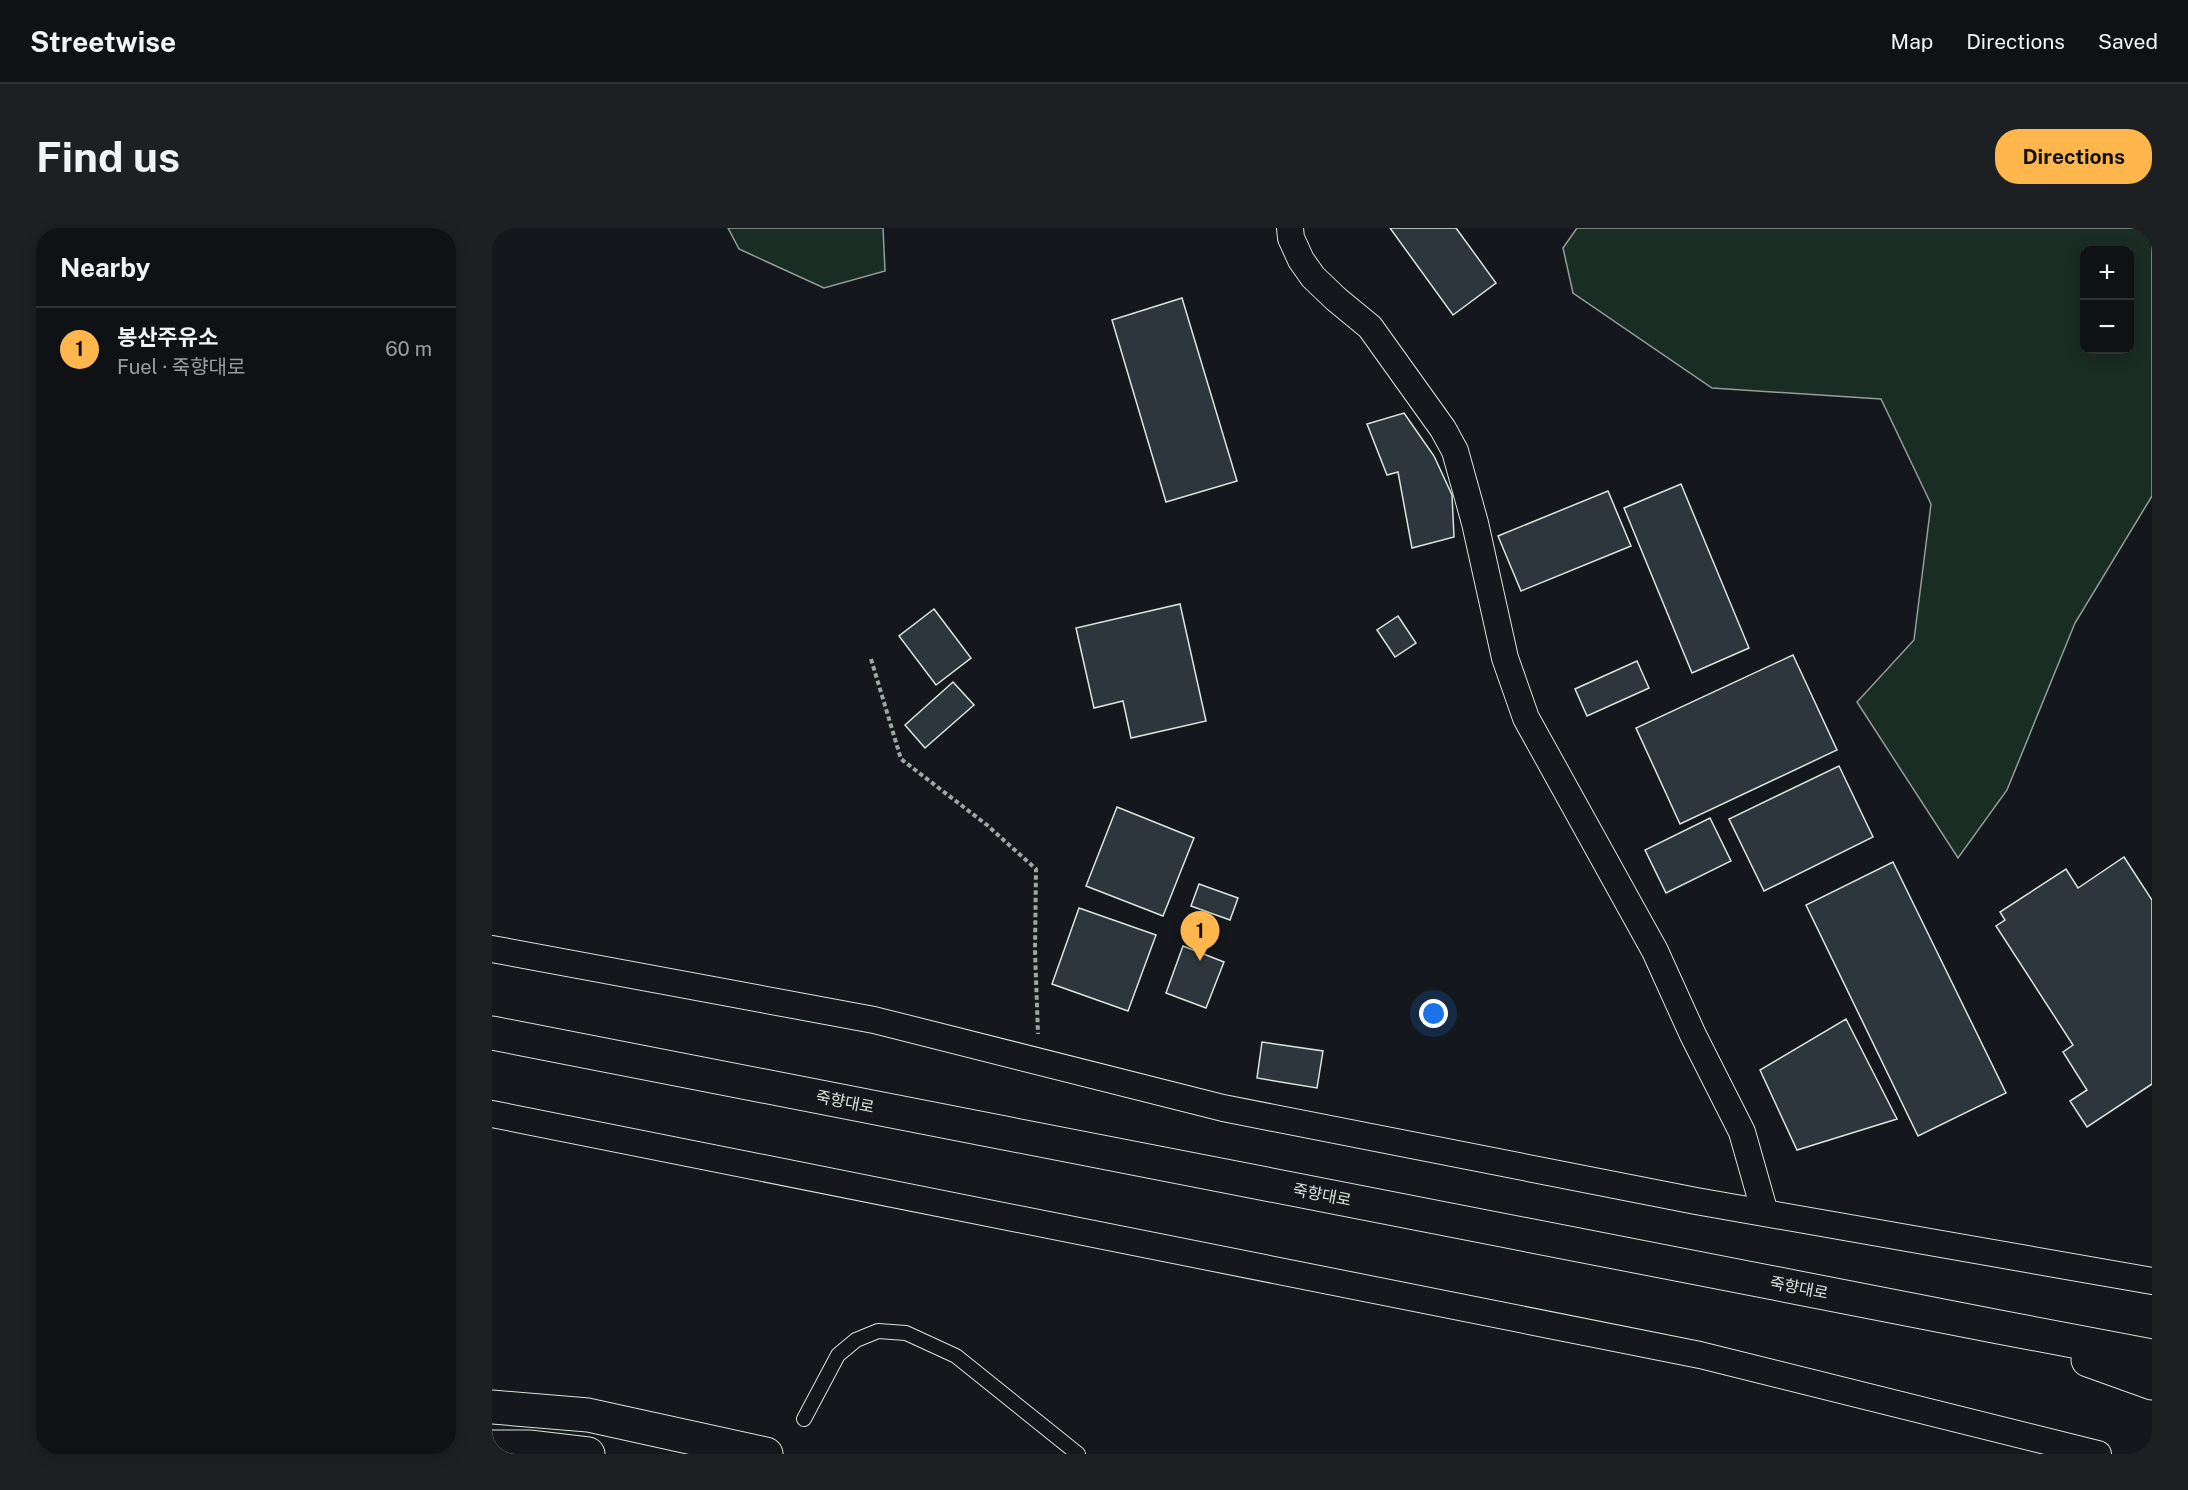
<!DOCTYPE html>
<html lang="en">
<head>
<meta charset="utf-8">
<style>
	:root { --surface:#0f1215; --page:#1d2022; --text:#f1f3f6; --muted:#9b9ea0; --line:#2f3234; --accent:#ffb74d }
	body { margin:0; font-family:"Public Sans","Noto Sans KR",sans-serif; background:var(--page); color:var(--text) }
	.controls { position:absolute; right:18px; top:18px; display:grid; overflow:hidden; border-radius:12px; box-shadow:0 3px 15px #0003 }
	.controls button { width:54px; height:54px; display:grid; place-items:center; padding:0; border:0; border-bottom:2px solid var(--line); background:var(--surface); color:var(--text); font:30px sans-serif }
	.you { position:absolute; left:942px; top:786px; width:21px; height:21px; margin:-15px; border:4px solid #fff; border-radius:50%; background:#1a73e8; box-shadow:0 0 0 9px #1a73e833 }
	.badge { display:grid; place-items:center; width:39px; height:39px; border-radius:50%; background:var(--accent); color:#111; font-size:20px; font-weight:700 }
	.pin { position:absolute; translate:-50% -50px; filter:drop-shadow(0 2px 3px #0008) }
	.pin::after { content:''; position:absolute; top:32px; width:21px; height:18px; background:inherit; clip-path:polygon(0 0,100% 0,50% 100%) }
	.list { margin:0; padding:0; list-style:none }
	h2 { display:flex; justify-content:space-between; align-items:center; height:78px; margin:0; padding:0 24px; font-size:26px }
	h2 small { font-size:20px; font-weight:400; color:var(--muted) }
	.list li { display:grid; grid-template-columns:39px 1fr auto; gap:18px; align-items:center; box-sizing:border-box; height:84px; padding:0 24px; border-top:2px solid var(--line) }
	.list b { display:block; font-size:22px; white-space:nowrap }
	.list p { margin:0; font-size:20px; white-space:nowrap; color:var(--muted) }
	.list em { font-size:20px; font-style:normal; color:var(--muted) }
	.map { position:relative; flex:none; width:1660px; height:1226px; overflow:hidden; border-radius:24px }
	header { display:flex; align-items:center; gap:36px; box-sizing:border-box; height:84px; padding:0 30px; background:var(--surface); border-bottom:2px solid var(--line) }
	header strong { font-size:28px }
	nav { display:flex; gap:33px; margin-inline-start:auto; font-size:21px }
	.intro { display:flex; align-items:center; justify-content:space-between; box-sizing:border-box; height:144px; padding:0 36px }
	h1 { margin:0; font-size:42px }
	.button { padding:15px 27px; border-radius:24px; background:var(--accent); color:#111; font-size:21px; font-weight:700 }
	main { display:flex; gap:36px; padding:0 36px }
	aside { flex:1; background:var(--surface); border-radius:24px; box-shadow:0 3px 15px #0003 }
	.map>svg:first-child { display:block }
	.green { fill:#1a2d24; stroke:#939e99; stroke-width:1.5; fill-rule:evenodd }
	.building { fill:#2c363c; stroke:#d8e6dc; stroke-width:1.5 }
	.lines { fill:none; stroke-linecap:round; stroke-linejoin:round }
	.lane-casing { stroke:#d8e6dc; stroke-width:16 }
	.street-casing { stroke:#d8e6dc; stroke-width:28 }
	.primary-casing { stroke:#d8e6dc; stroke-width:35 }
	.highway-casing { stroke:#d8e6dc; stroke-width:35 }
	.path { stroke:#9da8a2; stroke-width:4; stroke-dasharray:4.5 3; stroke-linecap:butt }
	.lane { stroke:#14181c; stroke-width:14 }
	.street { stroke:#14181c; stroke-width:26 }
	.primary { stroke:#14181c; stroke-width:33 }
	.highway { stroke:#14181c; stroke-width:33 }
	.labels { text-anchor:middle; dominant-baseline:central; stroke-width:4.5; stroke-linejoin:round; paint-order:stroke }
	.street-label { font-size:16px; fill:#d8e6dc; stroke:#14181c }
</style>
</head>
<body>
<header>
<strong>Streetwise</strong>
<nav><a>Map</a><a>Directions</a><a>Saved</a></nav>
</header>
<div class="intro"><h1>Find us</h1><a class="button">Directions</a></div>
<main>
<aside>
<h2>Nearby<small></small></h2>
<ul class="list">
<li><span class="badge">1</span><div><b>봉산주유소</b><p>Fuel · 죽향대로</p></div><em>60 m</em></li>
</ul>
</aside>
<div class="map">
<svg width="1660" height="1226" viewBox="0 0 1660 1226">
	<rect width="100%" height="100%" fill="#14181c"/>
	<path class="green" d="M236 0H391L393 43 332 60 247 21Z
		M1085 0H1660V268L1583 395 1515 562 1466 630 1365 474 1422 412 1439 276 1389 171 1220 160 1081 65 1071 20ZM1638 22V122H1592V22Z"/>
	<path class="building" d="M898 0H964L1004 55 961 87Z
		M690 70 745 253 674 274 620 92Z
		M912 185 942 228 960 267 962 309 920 320 906 244 895 247 875 196Z
		M1189 256 1257 420 1200 445 1132 280Z
		M1116 263 1139 318 1029 363 1006 308Z
		M688 376 714 493 639 510 631 473 602 480 584 400Z
		M442 381 479 430 444 457 407 408Z
		M906 388 924 415 903 429 885 402Z
		M1301 427 1345 522 1188 596 1144 500Z
		M1145 433 1157 460 1095 488 1083 461Z
		M461 454 482 477 433 520 413 497Z
		M1347 538 1381 609 1272 663 1237 591Z
		M625 579 702 610 671 688 594 658Z
		M1218 590 1239 633 1174 665 1153 622Z
		M1632 629 1660 672V856L1595 899 1578 873 1595 862 1571 824 1581 817 1504 698 1513 692 1508 684 1574 641 1586 660Z
		M1401 634 1514 865 1426 908 1314 677Z
		M707 656 746 670 738 692 699 678Z
		M587 680 664 707 636 783 560 756Z
		M691 718 732 734 714 780 674 765Z
		M1354 791 1405 891 1305 922 1268 842Z
		M770 814 831 823 825 860 765 850Z"/>
	<g class="lines">
		<defs>
			<path id="lane" d="M312 1191 346 1127 364 1112 386 1103 414 1105 464 1128 586 1226"/>
			<path id="street" d="M798 0 799 10 809 32 821 49 844 71 878 99 951 201 963 223 983 295 1013 430 1034 490 1163 723 1201 807 1250 904 1273 985
				M0 721 382 792 731 880 1204 973 1660 1053
				M0 886 1208 1127 1606 1226"/>
			<path id="primary" d="M0 805 1507 1099 1660 1128
				M1596 1132 1660 1155"/>
			<path id="highway" d="M0 1179 96 1187 274 1226
				M0 1219H37L96 1226"/>
		</defs>
		<use href="#lane" class="lane-casing"/>
		<use href="#street" class="street-casing"/>
		<use href="#primary" class="primary-casing"/>
		<use href="#highway" class="highway-casing"/>
		<path class="path" d="M379 431 409 531 495 597 544 641 543 723 546 806"/>
		<use href="#lane" class="lane"/>
		<use href="#street" class="street"/>
		<use href="#primary" class="primary"/>
		<use href="#highway" class="highway"/>
	</g>
	<g class="labels">
		<g class="street-label">
			<text transform="translate(353 874) rotate(11)">죽향대로</text>
			<text transform="translate(830 967) rotate(11)">죽향대로</text>
			<text transform="translate(1307 1060) rotate(11)">죽향대로</text>
		</g>
	</g>
</svg>
<div class="controls">
<button>+</button>
<button>−</button>
</div>
<div class="you"></div>
<div class="pin badge" style="left:708px;top:733px">1</div>
</div>
</main>
</body>
</html>
